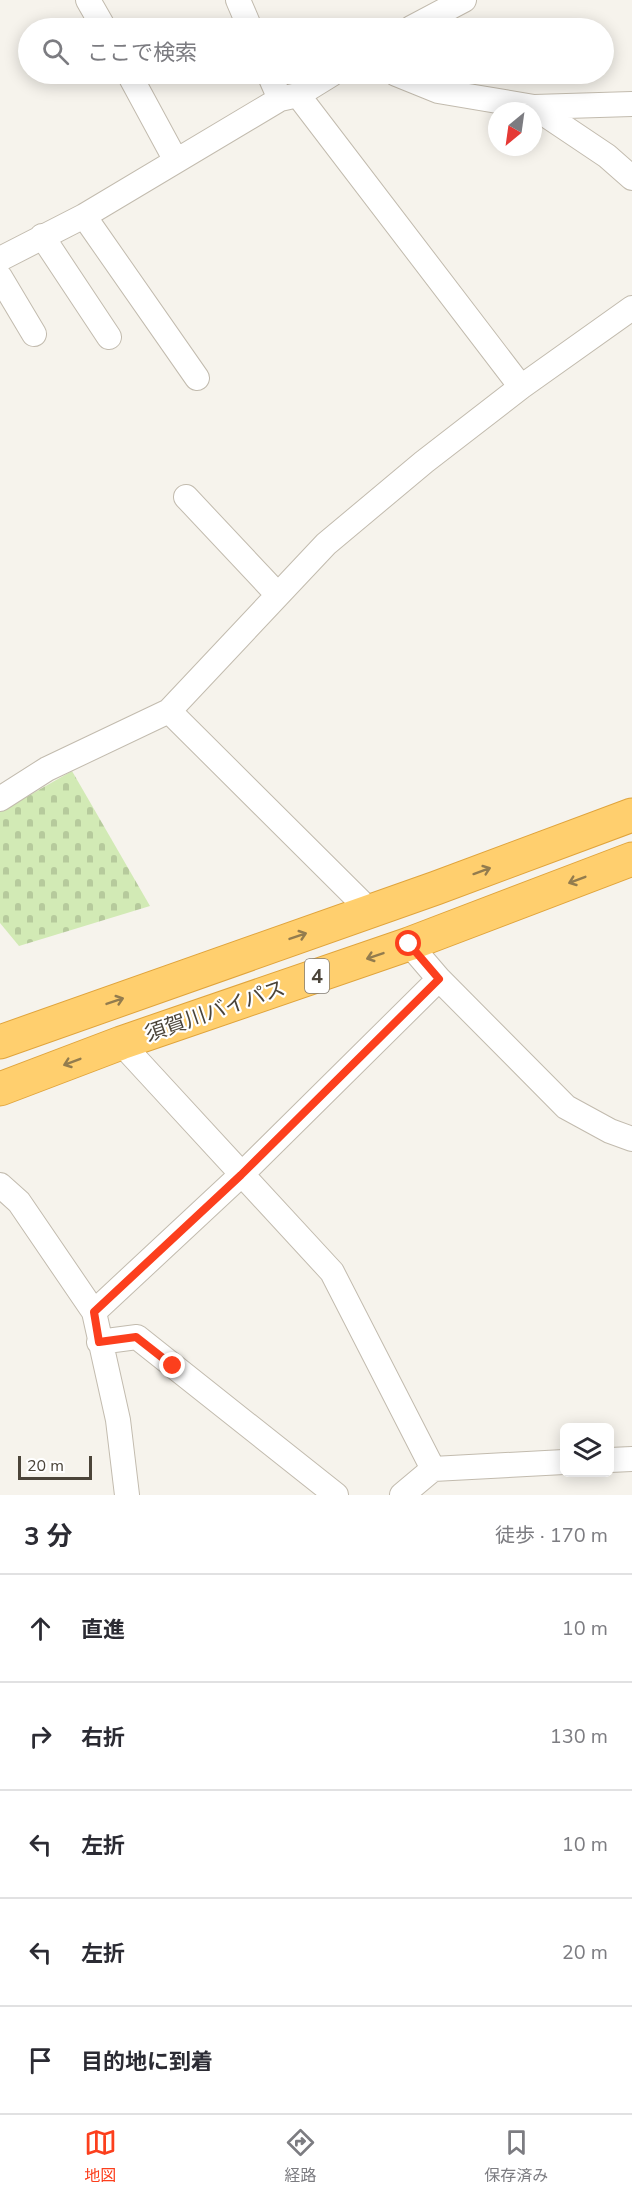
<!DOCTYPE html>
<html lang="ja">
<head>
<meta charset="utf-8">
<style>
	:root { --surface:#fff; --page:#f7f7f7; --text:#2b2b33; --muted:#7c7c81; --line:#e1e1e2; --accent:#fc3f1d }
	body { margin:0; font-family:"Nunito Sans","Noto Sans JP",sans-serif; background:var(--page); color:var(--text) }
	.controls { position:absolute; right:18px; bottom:18px; display:grid; overflow:hidden; border-radius:9px; box-shadow:0 3px 15px #0003 }
	.controls button { width:54px; height:54px; display:grid; place-items:center; padding:0; border:0; border-bottom:2px solid var(--line); background:var(--surface); color:var(--text); font:30px sans-serif }
	.compass { position:absolute; left:488px; top:102px; width:54px; height:54px; border-radius:50%; background:var(--surface); box-shadow:0 3px 15px #0003; rotate:209deg }
	.scale { position:absolute; left:18px; bottom:15px; width:74px; box-sizing:border-box; padding-left:6px; border:3px solid #4b4439; border-top:0; font-size:16px; line-height:21px; white-space:nowrap; color:#4b4439; -webkit-text-stroke:4px #fff; paint-order:stroke }
	.stop { position:absolute; width:18px; height:18px; margin:-14px; border:4px solid #fc3f1d; border-radius:50%; background:#fff }
	.stop.end { background:#fc3f1d; border-color:#fff; box-shadow:0 2px 6px #0008 }
	.list { margin:0; padding:0; list-style:none }
	h2 { display:flex; justify-content:space-between; align-items:center; height:78px; margin:0; padding:0 24px; font-size:26px }
	h2 small { font-size:20px; font-weight:400; color:var(--muted) }
	.list li { display:grid; grid-template-columns:39px 1fr auto; gap:18px; align-items:center; box-sizing:border-box; height:108px; padding:0 24px; border-top:2px solid var(--line) }
	.list b { display:block; font-size:22px; white-space:nowrap }
	.list em { font-size:20px; font-style:normal; color:var(--muted) }
	.icon { flex:none; width:33px; height:33px; fill:none; stroke:currentColor; stroke-width:2; stroke-linecap:round; stroke-linejoin:round }
	.map { position:relative; flex:none; width:632px; height:1495px; overflow:hidden }
	.search { position:absolute; background:var(--surface); box-shadow:0 3px 15px #0003; left:18px; right:18px; top:18px; height:66px; display:flex; align-items:center; gap:15px; box-sizing:border-box; padding:0 21px; border-radius:33px; color:var(--muted); font-size:22px }
	.sheet { height:618px; background:var(--surface) }
	nav { display:flex; justify-content:space-around; align-items:center; box-sizing:border-box; height:84px; border-top:2px solid var(--line); background:var(--surface); font-size:16px; color:var(--muted) }
	nav a { display:grid; justify-items:center; gap:3px }
	nav .on { color:var(--accent) }
	.map>svg:first-child { display:block }
	.cemetery { fill:url(#cemetery-stones) }
	.lines { fill:none; stroke-linecap:round; stroke-linejoin:round }
	.minor-casing { stroke:#c2bbae; stroke-width:26 }
	.highway-casing { stroke:#e0a43c; stroke-width:35 }
	.minor { stroke:#fff; stroke-width:24 }
	.highway { stroke:#ffcf6e; stroke-width:33 }
	.oneway { stroke:#937c4e }
	.route { stroke:#fc3f1d; stroke-width:8 }
	.labels { text-anchor:middle; dominant-baseline:central; stroke-width:4.5; stroke-linejoin:round; paint-order:stroke }
	.shield { fill:#fff; stroke:#817c74; stroke-width:1.5 }
	.shield-label { font-size:20px; font-weight:bold; fill:#4b4439 }
	.street-label { font-size:21px; fill:#4b4439; stroke:#fff }
</style>
</head>
<body>
<div class="map">
<svg width="632" height="1495" viewBox="0 0 632 1495">
	<defs>
		<pattern id="cemetery-stones" width="16" height="16" patternUnits="userSpaceOnUse" patternTransform="scale(1.5)"><rect width="16" height="16" fill="#d2eab5"/><path d="M2 7V4a2 2 0 0 1 4 0v3zM10 15v-3a2 2 0 0 1 4 0v3z" fill="#b6ca9c"/></pattern>
	</defs>
	<rect width="100%" height="100%" fill="#f6f3ec"/>
	<path class="cemetery" d="M72 771 150 906 19 946 0 923V812Z"/>
	<g class="lines">
		<defs>
			<path id="minor" d="M88 0 104 28
				M238 0 250 28
				M411 28 464 0
				M129 74 175 159
				M269 74 280 99
				M396 74 438 91 534 107 607 156 632 178
				M298 95 521 387
				M534 107 632 104
				M84 216 197 378
				M42 236 109 337
				M0 259 84 216 280 99 298 95 332 74
				M0 277 34 334
				M186 497 278 595
				M169 711 370 911
				M0 799 47 769 169 711 326 544 424 462 521 387 632 308
				M409 944 439 979 566 1107 610 1131 632 1139
				M121 1043 332 1272 433 1469
				M0 1185 19 1202 94 1312 118 1420 127 1495
				M94 1312 241 1175 439 979
				M99 1342 137 1337 336 1495
				M610 1460 632 1459
				M402 1495 433 1469 564 1462"/>
			<path id="highway" d="M0 1042 436 888 632 815
				M0 1089 121 1043 409 944 632 859"/>
		</defs>
		<use href="#minor" class="minor-casing"/>
		<use href="#highway" class="highway-casing"/>
		<use href="#minor" class="minor"/>
		<use href="#highway" class="highway"/>
	</g>
	<defs><path id="oneway-shaft" d="M-6 0H5M1.5-3L5.5 0L1.5 3" fill="none" stroke-width="1.6" stroke-linecap="round" stroke-linejoin="round" transform="scale(1.5)"/></defs>
	<g class="oneway">
		<use href="#oneway-shaft" transform="translate(482 871) rotate(-20)"/>
		<use href="#oneway-shaft" transform="translate(577 880) rotate(159)"/>
		<use href="#oneway-shaft" transform="translate(298 936) rotate(-19)"/>
		<use href="#oneway-shaft" transform="translate(375 956) rotate(161)"/>
		<use href="#oneway-shaft" transform="translate(115 1001) rotate(-19)"/>
		<use href="#oneway-shaft" transform="translate(72 1062) rotate(159)"/>
	</g>
	<g class="lines">
		<path class="route" d="M173 1366 136 1337 99 1342 94 1312 241 1175 439 979 409 944"/>
	</g>
	<g class="labels">
		<rect class="shield" x="305" y="959" width="24" height="34" rx="4.5"/>
		<g class="shield-label">
			<text x="317" y="976">4</text>
		</g>
		<g class="street-label">
			<text transform="translate(215 1011) rotate(-19)">須賀川バイパス</text>
		</g>
	</g>
</svg>
<div class="controls">
<button><svg class="icon" aria-label="layers" viewBox="0 0 24 24"><path d="M12 4l9 5-9 5-9-5zM3 14l9 5 9-5"/></svg></button>
</div>
<svg class="compass" viewBox="-18 -18 36 36"><path d="M0-13l5 13h-10z" fill="#e53935"/><path d="M0 13l5-13h-10z" fill="#7c7c81"/></svg>
<div class="scale">20 m</div>
<div class="stop" style="left:409px;top:944px"></div>
<div class="stop end" style="left:173px;top:1366px"></div>
<div class="search"><svg class="icon" aria-label="search" viewBox="0 0 24 24"><circle cx="10" cy="10" r="6"/><path d="M15 15l6 6"/></svg>ここで検索</div>
</div>
<section class="sheet">
<h2>3 分<small>徒歩 · 170 m</small></h2>
<ul class="list">
<li><svg class="icon" aria-label="ahead" viewBox="0 0 24 24"><path d="M12 20V5M6 11l6-6 6 6"/></svg><div><b>直進</b></div><em>10 m</em></li>
<li><svg class="icon" aria-label="right" viewBox="0 0 24 24"><path d="M7 20v-9h11M14 6l5 5-5 5"/></svg><div><b>右折</b></div><em>130 m</em></li>
<li><svg class="icon" aria-label="left" viewBox="0 0 24 24"><path d="M17 20v-9H6M10 6l-5 5 5 5"/></svg><div><b>左折</b></div><em>10 m</em></li>
<li><svg class="icon" aria-label="left" viewBox="0 0 24 24"><path d="M17 20v-9H6M10 6l-5 5 5 5"/></svg><div><b>左折</b></div><em>20 m</em></li>
<li><svg class="icon" aria-label="arrive" viewBox="0 0 24 24"><path d="M6 21V4h12l-3 4 3 4H6"/></svg><div><b>目的地に到着</b></div></li>
</ul>
</section>
<nav>
<a class="on"><svg class="icon" aria-label="map" viewBox="0 0 24 24"><path d="M3 6l6-2 6 2 6-2v14l-6 2-6-2-6 2zM9 4v14M15 6v14"/></svg>地図</a>
<a><svg class="icon" aria-label="directions" viewBox="0 0 24 24"><path d="M12 3l9 9-9 9-9-9zM9 14v-3h6M13 9l2 2-2 2"/></svg>経路</a>
<a><svg class="icon" aria-label="saved" viewBox="0 0 24 24"><path d="M7 4h10v16l-5-4-5 4z"/></svg>保存済み</a>
</nav>
</body>
</html>
